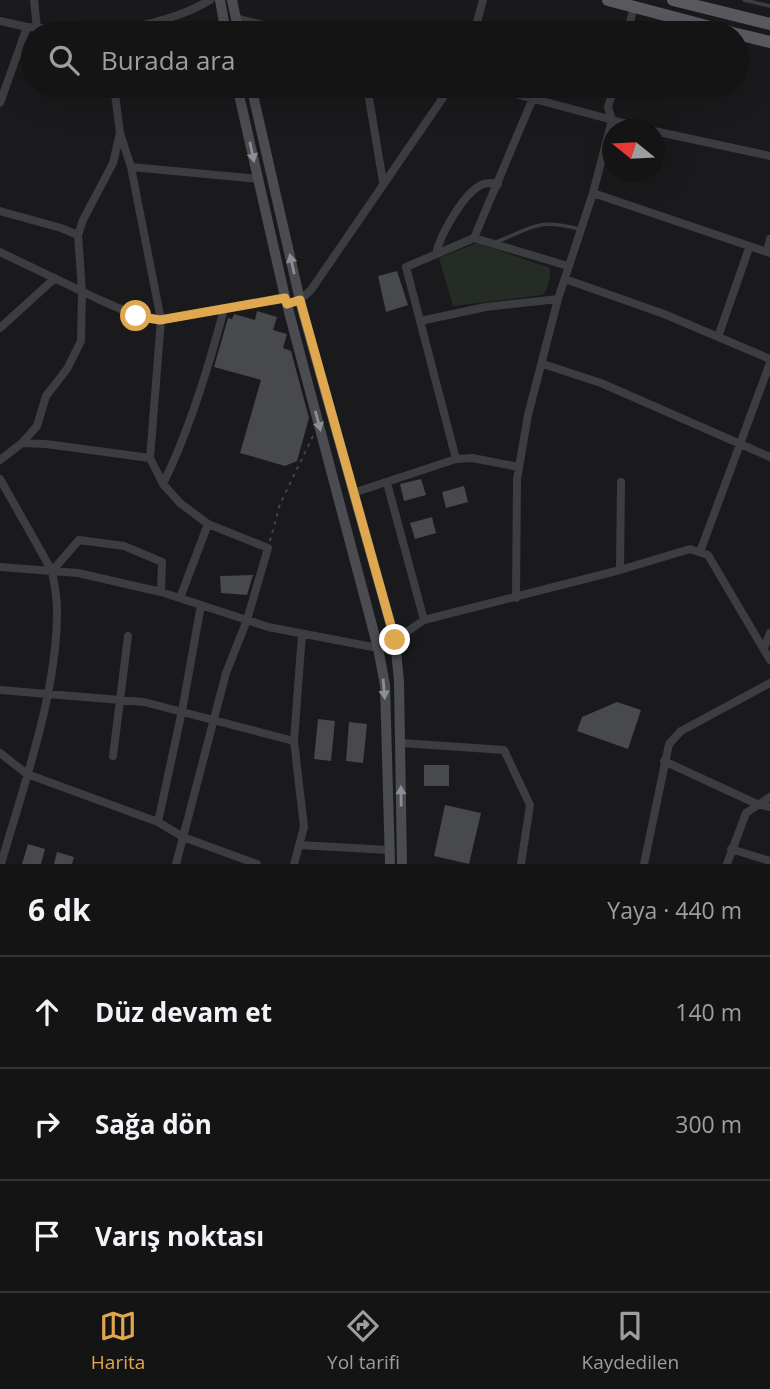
<!DOCTYPE html>
<html lang="tr">
<head>
<meta charset="utf-8">
<style>
	:root { --surface:#141415; --page:#212122; --text:#f1f3f6; --muted:#9d9ea0; --line:#333334; --accent:#e0a84e }
	body { margin:0; font-family:"Open Sans",sans-serif; background:var(--page); color:var(--text) }
	.compass { position:absolute; left:602px; top:119px; width:63px; height:63px; border-radius:50%; background:var(--surface); box-shadow:0 7px 28px #0002; rotate:288deg }
	.stop { position:absolute; width:21px; height:21px; margin:-16px; border:5px solid #e0a84e; border-radius:50%; background:#fff }
	.stop.end { background:#e0a84e; border-color:#fff; box-shadow:0 2px 7px #0008 }
	.list { margin:0; padding:0; list-style:none }
	h2 { display:flex; justify-content:space-between; align-items:center; height:91px; margin:0; padding:0 28px; font-size:30px }
	h2 small { font-size:23px; font-weight:400; color:var(--muted) }
	.list li { display:grid; grid-template-columns:46px 1fr auto; gap:21px; align-items:center; box-sizing:border-box; height:112px; padding:0 28px; border-top:2px solid var(--line) }
	.list b { display:block; font-size:26px; white-space:nowrap }
	.list em { font-size:23px; font-style:normal; color:var(--muted) }
	.icon { flex:none; width:38px; height:38px; fill:none; stroke:currentColor; stroke-width:2; stroke-linecap:round; stroke-linejoin:round }
	.map { position:relative; flex:none; width:770px; height:864px; overflow:hidden }
	.search { position:absolute; background:var(--surface); box-shadow:0 7px 28px #0002; left:21px; right:21px; top:21px; height:77px; display:flex; align-items:center; gap:18px; box-sizing:border-box; padding:0 24px; border-radius:38px; color:var(--muted); font-size:26px }
	.sheet { height:427px; background:var(--surface) }
	nav { display:flex; justify-content:space-around; align-items:center; box-sizing:border-box; height:98px; border-top:2px solid var(--line); background:var(--surface); font-size:19px; color:var(--muted) }
	nav a { display:grid; justify-items:center; gap:4px }
	nav .on { color:var(--accent) }
	.map>svg:first-child { display:block }
	.green { fill:#252c25 }
	.building { fill:#47494c }
	.lines { fill:none; stroke-linecap:round; stroke-linejoin:round }
	.path { stroke:#424448; stroke-width:2; stroke-dasharray:3.5 5; stroke-linecap:butt }
	.lane { stroke:#3c3d41; stroke-width:3.5 }
	.street { stroke:#3c3d41; stroke-width:8 }
	.secondary { stroke:#4a4c51; stroke-width:10 }
	.primary { stroke:#585a60; stroke-width:12 }
	.oneway { fill:#8b8f95 }
	.route { stroke:#e0a84e; stroke-width:9 }
</style>
</head>
<body>
<div class="map">
<svg width="770" height="864" viewBox="0 0 770 864">
	<rect width="100%" height="100%" fill="#1a1a1c"/>
	<path class="green" d="M477 243 550 268C551 277 548 288 543 295L453 306 439 258Z"/>
	<path class="building" d="M397 271 408 305 386 312 378 276Z
		M257 311 277 317 273 330 287 334 283 348 291 351 309 418 297 461 285 466 240 453 261 380 214 367 228 318 232 319 234 314 255 320Z
		M421 479 426 495 404 501 400 484Z
		M464 486 468 502 446 508 442 492Z
		M432 517 436 533 415 539 410 523Z
		M253 575 247 595 221 593 220 576Z
		M617 702 641 710 628 749 577 731 582 717Z
		M318 719 335 721 331 761 314 759Z
		M349 722 367 724 363 763 346 761Z
		M424 765H449V786H424Z
		M445 805 481 813 469 864 434 856Z
		M28 844 45 849 41 864H22Z
		M57 852 74 857 72 864H54Z"/>
	<g class="lines">
		<path class="path" d="M270 541 280 504 313 436"/>
		<path class="lane" d="M744 0 770 6
			M496 242C535 227 536 218 580 229"/>
		<path class="street" d="M34 0 37 28
			M236 18 293 33
			M0 21 27 27 108 33
			M108 33C142 25 179 19 210 0
			M474 33 483 0
			M627 33 634 7
			M367 86 383 182
			M486 86 650 130
			M0 103 27 27
			M654 131 770 156
			M131 167 258 179
			M593 193 770 253
			M0 211 61 228 78 235
			M474 238 533 98
			M0 252 100 300 137 316 161 320 285 297
			M767 252 770 239
			M436 254C440 235 463 194 481 185 486 182 492 183 498 184
			M565 279 664 314 770 359
			M287 304 300 300 311 290 451 86
			M420 321 486 307 558 299
			M0 328 55 278
			M718 337 749 248
			M543 364 601 383 770 457
			M22 443 46 444 150 458
			M456 459 406 267 474 238 568 266
			M0 460 22 443 37 426 46 396 67 369 81 341 82 291 78 235 83 220 113 163 120 133 114 86
			M0 479 52 571
			M387 483 424 620
			M163 484C189 431 209 366 224 309
			M353 493 456 459 472 458 519 467
			M700 552 770 363
			M0 567 52 571C54 583 57 596 57 608 58 691 24 784 1 864
			M620 570 621 482
			M52 571 78 573 161 592 247 620 268 548 208 524 180 503 163 484 150 458 161 320 131 167 120 133
			M52 571 79 540 124 546 162 562 161 592
			M180 598 208 524
			M516 598 517 479 528 415 558 299 593 193 612 120 608 107 614 86
			M764 648 770 633
			M0 690 144 702 294 741
			M401 743 504 750 530 805 521 864
			M0 753 27 774 158 822 183 837 257 864
			M113 756 128 636
			M664 761 757 804 770 807
			M158 822 182 711 201 605
			M299 845 389 850
			M731 849 770 861
			M176 864 226 673 247 620 268 627 378 648 395 640 424 620 620 570 690 549 708 555 770 660
			M294 864 304 827 294 741 302 634
			M644 864 669 744 681 731 770 683
			M727 864 746 813 770 797"/>
		<path class="secondary" d="M220 0 226 33
			M232 0 239 33
			M237 86 285 297 378 648 385 685 390 864
			M251 86 302 309 395 640 399 681 402 864"/>
		<path class="primary" d="M608 0 733 33
			M673 0 770 24
			M737 34 770 42"/>
	</g>
	<defs><path id="oneway-solid" d="M-6-.8H1V-3.2L6.5 0L1 3.2V.8H-6Z" transform="scale(1.75)"/></defs>
	<g class="oneway">
		<use href="#oneway-solid" transform="translate(252 152) rotate(78)"/>
		<use href="#oneway-solid" transform="translate(292 264) rotate(-103)"/>
		<use href="#oneway-solid" transform="translate(318 421) rotate(75)"/>
		<use href="#oneway-solid" transform="translate(384 689) rotate(85)"/>
		<use href="#oneway-solid" transform="translate(401 796) rotate(-91)"/>
	</g>
	<g class="lines">
		<path class="route" d="M136 316 160 320 285 298 287 304 300 300 395 640"/>
	</g>
</svg>
<svg class="compass" viewBox="-18 -18 36 36"><path d="M0-13l5 13h-10z" fill="#e53935"/><path d="M0 13l5-13h-10z" fill="#9d9ea0"/></svg>
<div class="stop" style="left:136px;top:316px"></div>
<div class="stop end" style="left:395px;top:640px"></div>
<div class="search"><svg class="icon" aria-label="search" viewBox="0 0 24 24"><circle cx="10" cy="10" r="6"/><path d="M15 15l6 6"/></svg>Burada ara</div>
</div>
<section class="sheet">
<h2>6 dk<small>Yaya · 440 m</small></h2>
<ul class="list">
<li><svg class="icon" aria-label="ahead" viewBox="0 0 24 24"><path d="M12 20V5M6 11l6-6 6 6"/></svg><div><b>Düz devam et</b></div><em>140 m</em></li>
<li><svg class="icon" aria-label="right" viewBox="0 0 24 24"><path d="M7 20v-9h11M14 6l5 5-5 5"/></svg><div><b>Sağa dön</b></div><em>300 m</em></li>
<li><svg class="icon" aria-label="arrive" viewBox="0 0 24 24"><path d="M6 21V4h12l-3 4 3 4H6"/></svg><div><b>Varış noktası</b></div></li>
</ul>
</section>
<nav>
<a class="on"><svg class="icon" aria-label="map" viewBox="0 0 24 24"><path d="M3 6l6-2 6 2 6-2v14l-6 2-6-2-6 2zM9 4v14M15 6v14"/></svg>Harita</a>
<a><svg class="icon" aria-label="directions" viewBox="0 0 24 24"><path d="M12 3l9 9-9 9-9-9zM9 14v-3h6M13 9l2 2-2 2"/></svg>Yol tarifi</a>
<a><svg class="icon" aria-label="saved" viewBox="0 0 24 24"><path d="M7 4h10v16l-5-4-5 4z"/></svg>Kaydedilen</a>
</nav>
</body>
</html>
